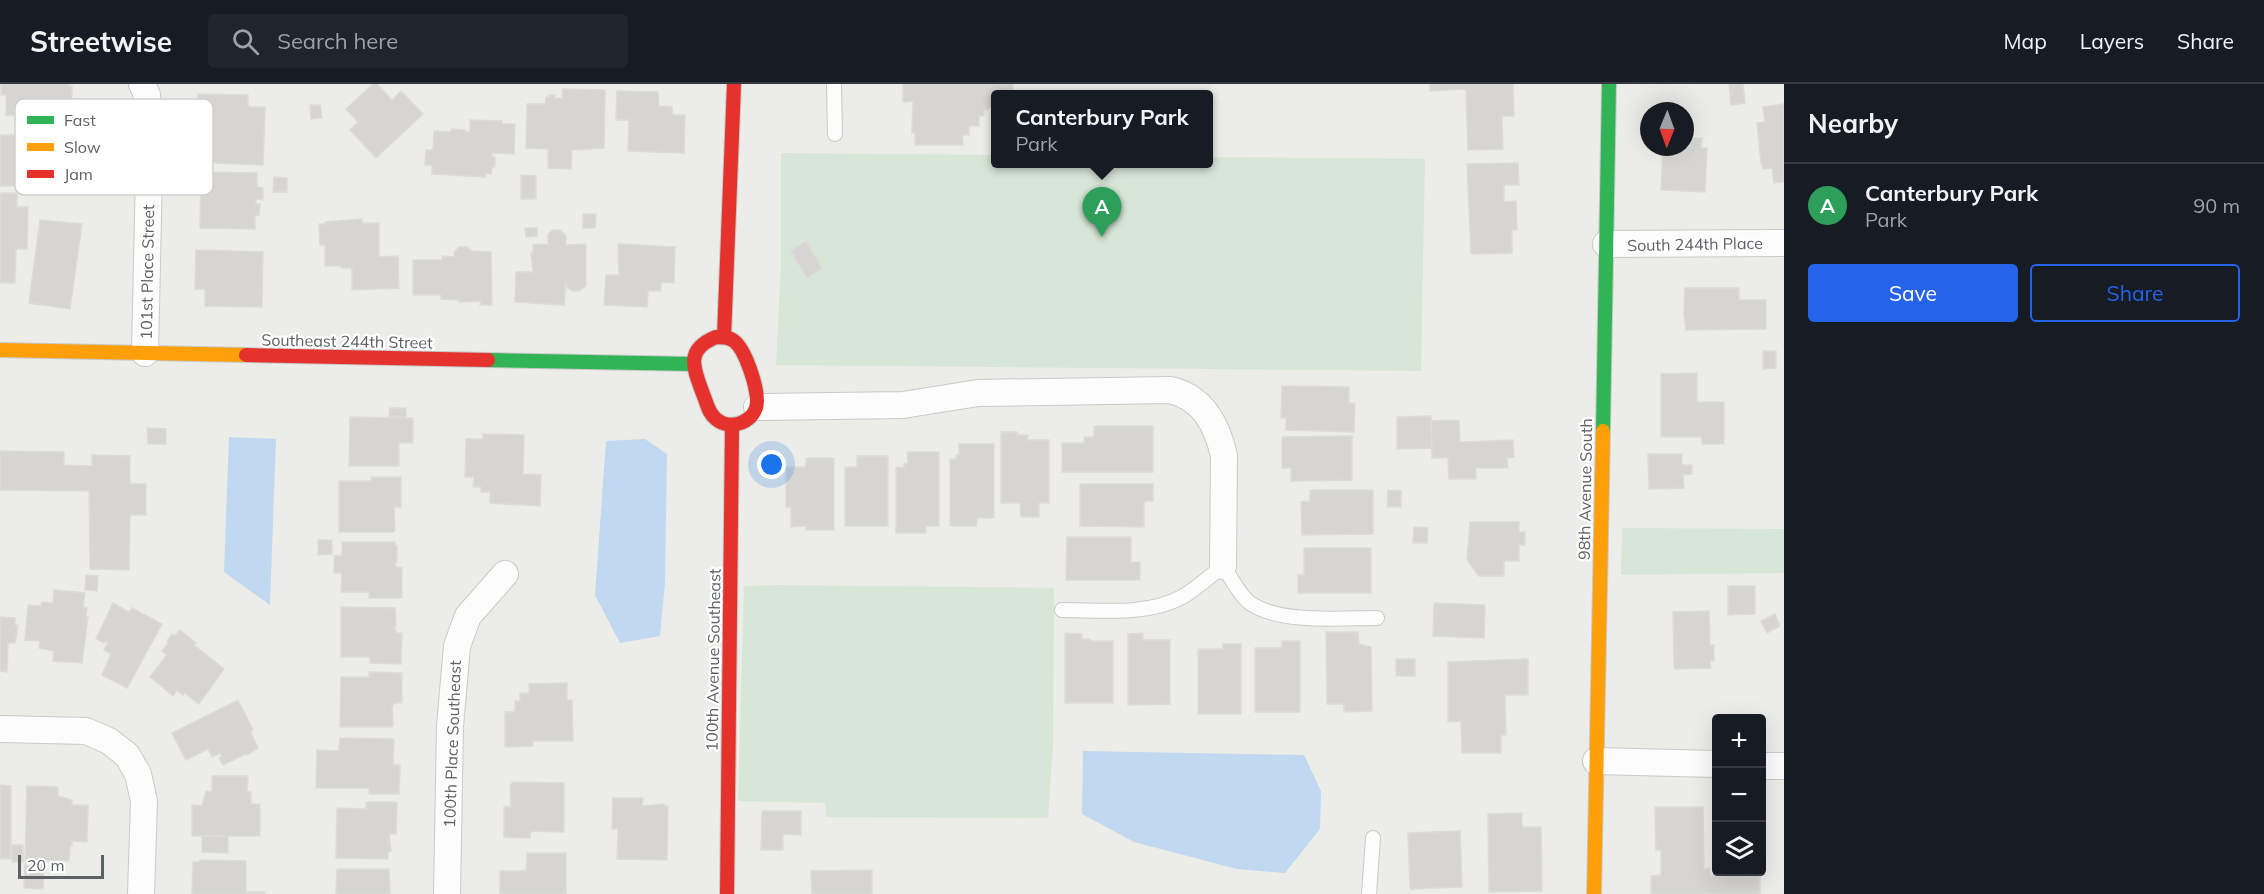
<!DOCTYPE html>
<html lang="en">
<head>
<meta charset="utf-8">
<style>
	:root { --surface:#171b24; --page:#20242c; --text:#f1f3f6; --muted:#9ea1a6; --line:#363941; --accent:#2563eb }
	body { margin:0; font-family:Mulish,sans-serif; background:var(--page); color:var(--text) }
	.controls { position:absolute; right:18px; bottom:18px; display:grid; overflow:hidden; border-radius:6px; box-shadow:0 6px 24px #0002 }
	.controls button { width:54px; height:54px; display:grid; place-items:center; padding:0; border:0; border-bottom:2px solid var(--line); background:var(--surface); color:var(--text); font:30px sans-serif }
	.compass { position:absolute; left:1640px; top:18px; width:54px; height:54px; border-radius:50%; background:var(--surface); box-shadow:0 6px 24px #0002; rotate:181deg }
	.scale { position:absolute; left:18px; bottom:15px; width:86px; box-sizing:border-box; padding-left:6px; border:3px solid #5d6064; border-top:0; font-size:16px; line-height:21px; white-space:nowrap; color:#5d6064; -webkit-text-stroke:4px #fff; paint-order:stroke }
	.you { position:absolute; left:772px; top:381px; width:21px; height:21px; margin:-15px; border:4px solid #fff; border-radius:50%; background:#1a73e8; box-shadow:0 0 0 9px #1a73e833 }
	.badge { display:grid; place-items:center; width:39px; height:39px; border-radius:50%; background:var(--accent); color:#fff; font-size:20px; font-weight:700 }
	.pin { position:absolute; translate:-50% -50px; filter:drop-shadow(0 2px 3px #0008) }
	.pin::after { content:''; position:absolute; top:32px; width:21px; height:18px; background:inherit; clip-path:polygon(0 0,100% 0,50% 100%) }
	.popup { position:absolute; left:991px; top:6px; width:222px; height:78px; box-sizing:border-box; display:grid; place-content:center; border-radius:6px; background:var(--surface); filter:drop-shadow(0 2px 4px #0005); font-size:20px; white-space:nowrap; color:var(--muted) }
	.popup b { font-size:22px; color:var(--text) }
	.popup::after { content:''; position:absolute; left:50%; top:100%; margin-left:-12px; border:12px solid transparent; border-top-color:var(--surface) }
	.list { margin:0; padding:0; list-style:none }
	h2 { display:flex; justify-content:space-between; align-items:center; height:78px; margin:0; padding:0 24px; font-size:26px }
	h2 small { font-size:20px; font-weight:400; color:var(--muted) }
	.list li { display:grid; grid-template-columns:39px 1fr auto; gap:18px; align-items:center; box-sizing:border-box; height:84px; padding:0 24px; border-top:2px solid var(--line) }
	.list b { display:block; font-size:22px; white-space:nowrap }
	.list p { margin:0; font-size:20px; white-space:nowrap; color:var(--muted) }
	.list em { font-size:20px; font-style:normal; color:var(--muted) }
	.actions { display:flex; gap:12px; padding:18px 24px }
	.actions a { flex:1; padding:14px 0; border:2px solid var(--accent); border-radius:6px; text-align:center; font-size:21px; color:var(--accent) }
	.actions .main { background:var(--accent); color:#fff }
	.icon { flex:none; width:33px; height:33px; fill:none; stroke:currentColor; stroke-width:2; stroke-linecap:round; stroke-linejoin:round }
	.map { position:relative; flex:none; width:1784px; height:810px; overflow:hidden }
	header { display:flex; align-items:center; gap:36px; box-sizing:border-box; height:84px; padding:0 30px; background:var(--surface); border-bottom:2px solid var(--line) }
	header strong { font-size:28px }
	nav { display:flex; gap:33px; margin-inline-start:auto; font-size:21px }
	.search { width:420px; height:54px; background:var(--page); display:flex; align-items:center; gap:15px; box-sizing:border-box; padding:0 21px; border-radius:6px; color:var(--muted); font-size:22px }
	main { display:flex }
	aside { flex:1; background:var(--surface) }
	.map>svg:first-child { display:block }
	.green { fill:#d7e6d6 }
	.water { fill:#c1d8f1 }
	.building { fill:#d6d5d2; stroke:#dcdbd7; stroke-width:1.5 }
	.lines { fill:none; stroke-linecap:round; stroke-linejoin:round }
	.lane-casing { stroke:#c9cac9; stroke-width:16 }
	.street-casing { stroke:#c9cac9; stroke-width:28 }
	.fast-casing { stroke:#c7c8c8; stroke-width:16 }
	.slow-casing { stroke:#c7c8c8; stroke-width:16 }
	.jam-casing { stroke:#c7c8c8; stroke-width:16 }
	.lane { stroke:#fcfcfc; stroke-width:14 }
	.street { stroke:#fcfcfc; stroke-width:26 }
	.fast { stroke:#30b455; stroke-width:14 }
	.slow { stroke:#ff9f0a; stroke-width:14 }
	.jam { stroke:#e5322d; stroke-width:14 }
	.labels { text-anchor:middle; dominant-baseline:central; stroke-width:4.5; stroke-linejoin:round; paint-order:stroke }
	.street-label { font-size:16px; fill:#5d6064; stroke:#fff }
	.key { fill:#fff; stroke:#cecfd0; stroke-width:1.5 }
	.key-label { font-size:16px; fill:#5d6064 }
</style>
</head>
<body>
<header>
<strong>Streetwise</strong>
<div class="search"><svg class="icon" aria-label="search" viewBox="0 0 24 24"><circle cx="10" cy="10" r="6"/><path d="M15 15l6 6"/></svg>Search here</div>
<nav><a>Map</a><a>Layers</a><a>Share</a></nav>
</header>
<main>
<div class="map">
<svg width="1784" height="810" viewBox="0 0 1784 810">
	<rect width="100%" height="100%" fill="#ecece8"/>
	<path class="green" d="M781 69 995 71 996 80H1208L1209 73 1425 75 1421 287 776 281 781 179Z
		M1622 444 1784 445V489L1621 491Z
		M774 501 1054 504 1053 660 1048 734 826 733 825 719 738 717 744 502Z"/>
	<path class="water" d="M229 353 276 355 270 521 224 488Z
		M645 355 667 370 665 498 660 552 620 559 595 511 606 357Z
		M1083 667 1304 671 1321 707 1320 745 1285 789 1237 785 1134 758 1082 730Z"/>
	<path class="building" d="M1 0H69V2H72L71 32 6 31V11H1Z
		M373 0H377L392 16 401 7 423 30 376 74 350 46 358 38 346 25Z
		M903 0H1013V8L1002 7V10H996V17L987 26H984V32H979V42H969V51H962L963 61H915V49H912L913 17 903 18Z
		M1430 0H1513L1514 32H1502L1503 65 1468 66 1466 5 1430 7Z
		M1729 0H1743L1745 19 1731 21Z
		M563 5 605 6 604 64 572 66 571 85 548 84V65L526 64 527 20H545L546 13H549V11H555V14H562Z
		M617 7 658 8 659 22 672 23V31H685L684 69 628 67 629 36H616Z
		M198 10 248 11V23H265L263 81 197 78Z
		M1784 20V98L1774 99 1772 84 1763 85 1761 79 1757 39 1765 38 1763 23Z
		M310 21H320L322 34 311 35Z
		M470 36 502 37V40H515L514 70 492 69V73H495V83H492L491 90 486 89V93L432 90V81H425L426 66H433L434 47 451 48V45L465 46V48H470Z
		M0 51H23L22 102H0Z
		M1685 54H1702L1701 64H1707L1705 108 1661 106 1663 63H1685Z
		M1518 79 1519 101H1504V118L1516 117 1517 146H1512V169L1471 170 1467 80Z
		M201 88 257 89V103L263 104V116L256 115V120H260L259 131 255 132V145L200 144Z
		M521 91 536 92V115H521Z
		M274 93 287 94V108H273Z
		M0 109H17V123H28L27 165H16L15 199H0Z
		M583 130H596L595 144H583Z
		M362 135V139H379V173L398 172 399 204 352 206V184H341V182H325V161H320L319 140H325V138Z
		M40 136 82 140 70 225 29 219Z
		M525 144H537V152L526 153Z
		M552 146H560L566 152V161L586 160V202L579 207H572L567 203 566 197 564 221 515 218 516 188H533L531 169H533V160L548 161V151Z
		M806 157 822 184 807 194 791 167Z
		M618 160 675 163 674 199 661 198V207H648L647 223 604 221 606 191H619Z
		M459 163H467L472 167 491 168 492 221H480L481 217 459 218V216L441 215V211H413V176H442V172L454 173V168Z
		M196 166 263 168 262 223 205 222V205H195Z
		M1685 204H1739V216H1766V245L1686 246 1684 230Z
		M1763 267H1776V284L1763 285Z
		M1697 289V318H1724V360H1702V353H1661V290Z
		M1282 302 1349 303V319H1355L1354 348 1286 346V334H1281Z
		M390 324H406V333L389 332Z
		M1431 332 1432 364 1397 365V333Z
		M350 333 413 334V359H399V382H349Z
		M1459 336 1460 358 1513 356 1514 373 1507 374 1508 384H1476V395H1449L1448 374H1432L1431 337Z
		M1094 342H1153V388H1062V359H1084V353H1094Z
		M147 344 166 345V360H148Z
		M1001 348H1017V351H1028L1027 356H1049V419H1039V433H1021L1020 419H1001Z
		M483 350 524 351 523 390 541 391 540 422 490 419V408H481V403H473L474 393H465L466 355H483Z
		M1352 352V396L1291 397V384H1282V353Z
		M959 360H994V434H977L976 442H950V375H956V371H959Z
		M0 367 64 368V381L92 382V371L130 372V400H146V431H130L129 486 90 485 89 407 0 406Z
		M907 368H939V442H926V449H896V383L904 384V380L908 379Z
		M1648 370H1682V381H1692V390L1683 391 1684 404 1649 405Z
		M857 372H888V442H845V383H857Z
		M806 374H834V446H806V442L791 443V423H786V383H806Z
		M371 393H401V423H394L395 446 393 448H339V397H371Z
		M1080 400H1153V417H1144V443L1080 442Z
		M1310 406H1373V450L1302 451 1301 418 1310 417Z
		M1388 406 1401 407V423H1387Z
		M1470 438H1519V448H1525V461H1519V477H1504V492H1479L1467 476Z
		M1414 443 1428 444 1427 459H1413Z
		M1067 453H1131V478H1140V496H1066Z
		M318 456H332V470L318 471Z
		M342 458H395V462H397V478H395V480L396 483 402 484V514H369V508H341L342 489H334V472H342Z
		M1304 464H1371V509H1298V491H1304Z
		M86 491 98 492 97 507 85 506Z
		M1728 502H1755V530L1728 531Z
		M54 506 85 509 83 523 87 524 86 533H88L82 579 53 577 54 567 39 564 40 557 25 556 28 521 41 522 42 518 53 519Z
		M113 519 129 528 132 524 162 540 127 604 102 591 111 570 104 566 108 558 105 557 104 559 96 555Z
		M1434 519 1485 521 1484 554 1433 552Z
		M341 523 395 524 396 542H394V545H396V549H402L401 580 370 579V573H341Z
		M1709 527 1710 561H1714V577H1710L1711 584 1674 585 1673 528Z
		M1775 530 1780 542 1767 549 1761 537Z
		M0 533 15 534V541H18L15 559H8L7 588 0 587Z
		M180 546 196 559 194 561 224 585 199 620 185 609 183 611 177 606 173 612 150 593 167 571 162 567 168 559 167 557 172 550 175 552Z
		M1326 548H1358L1359 560 1371 563 1372 627 1344 628V620H1327Z
		M1065 549 1082 550V555H1090V557H1113V619H1065Z
		M1143 549V556H1170V620L1128 621V550Z
		M1282 557H1300V628H1255V564H1282Z
		M1223 560H1241V630H1198V565H1223Z
		M1396 575H1415V592H1396Z
		M1528 575V611H1505L1506 651H1501V669H1462L1461 637 1448 638V578Z
		M369 588 402 589V619H394L392 623 393 641 392 643H340L341 593H369Z
		M567 599V616H572L573 657H533V662L505 663V628H515V617H520V609H529V600Z
		M238 616 253 646 250 647 258 664 247 671 246 670 223 681 219 674 222 673 220 669 212 673 208 665 186 676 172 649Z
		M340 654 394 655 393 681H400L399 710H369V704H316L317 666 339 667Z
		M212 692H248L247 708H251V720H260V752H192V721L202 722 206 707 212 708Z
		M512 698 564 699V748L531 747 530 754 504 753V723H511L510 701H512Z
		M0 701 11 702V775H0Z
		M27 702 58 703V712L72 716V721H88L87 758 72 757V762H70L69 777H25Z
		M613 714H643L642 722 664 720V722H668L667 776 617 775 618 745H612Z
		M366 718H397L396 750H389L391 767 388 768V775L336 774 337 724 366 725Z
		M1655 723H1703L1704 785 1710 784V792H1722V788H1760V810H1651V792L1661 791V766H1656Z
		M762 727H801V751L783 750V766H761Z
		M1522 729V743H1541L1542 807 1489 808 1488 730Z
		M1460 747 1462 803 1410 805 1408 749Z
		M202 752 228 753V769L202 768Z
		M12 761H23V778H12Z
		M527 769H566V810H500V787H526Z
		M200 776 246 777V808H265V810H192L193 778H199Z
		M25 779H44L43 805 24 804Z
		M337 785H389L390 810H336Z
		M872 786V810H812L811 787Z"/>
	<g class="lines">
		<defs>
			<path id="lane" d="M834 0 835 50
				M1062 526C1100 526 1147 532 1182 513 1196 505 1210 492 1223 482 1231 493 1239 511 1250 519 1280 540 1341 534 1377 534
				M1369 810 1373 754"/>
			<path id="street" d="M142 0 147 11 150 42 145 269
				M1606 160 1784 159
				M757 323 903 321 978 309 1170 306C1203 313 1217 341 1224 372L1223 482
				M0 645 86 647 109 657 127 671 138 690 144 717 141 810
				M1596 677 1716 680
				M1762 682H1784
				M447 810 450 642 457 562 468 532 505 490"/>
			<path id="fast" d="M488 276 693 280
				M1603 347 1609 0"/>
			<path id="slow" d="M0 266 246 271
				M1594 810 1603 347"/>
			<path id="jam" d="M716 253C722 253 729 253 734 257 746 266 757 303 757 317 757 337 731 348 716 335 708 329 707 319 703 310 694 285 684 266 716 253Z
				M724 253 734 0
				M246 271 488 276
				M727 810 732 342"/>
		</defs>
		<use href="#lane" class="lane-casing"/>
		<use href="#street" class="street-casing"/>
		<use href="#fast" class="fast-casing"/>
		<use href="#slow" class="slow-casing"/>
		<use href="#jam" class="jam-casing"/>
		<use href="#lane" class="lane"/>
		<use href="#street" class="street"/>
		<use href="#fast" class="fast"/>
		<use href="#slow" class="slow"/>
		<use href="#jam" class="jam"/>
	</g>
	<g class="labels">
		<g class="street-label">
			<text transform="translate(1695 160) rotate(-1)">South 244th Place</text>
			<text transform="translate(147 188) rotate(-89)">101st Place Street</text>
			<text transform="translate(347 257) rotate(1)">Southeast 244th Street</text>
			<text transform="translate(1585 405) rotate(-89)">98th Avenue South</text>
			<text transform="translate(713 576) rotate(-89)">100th Avenue Southeast</text>
			<text transform="translate(452 660) rotate(-88)">100th Place Southeast</text>
		</g>
	</g>
	<rect x="15" y="15" width="198" height="96" rx="9" class="key"/>
	<rect x="27" y="32" width="27" height="8" fill="#30b455"/>
	<rect x="27" y="59" width="27" height="8" fill="#ff9f0a"/>
	<rect x="27" y="86" width="27" height="8" fill="#e5322d"/>
	<g class="key-label">
		<text x="64" y="42">Fast</text>
		<text x="64" y="69">Slow</text>
		<text x="64" y="96">Jam</text>
	</g>
</svg>
<div class="controls">
<button>+</button>
<button>−</button>
<button><svg class="icon" aria-label="layers" viewBox="0 0 24 24"><path d="M12 4l9 5-9 5-9-5zM3 14l9 5 9-5"/></svg></button>
</div>
<svg class="compass" viewBox="-18 -18 36 36"><path d="M0-13l5 13h-10z" fill="#e53935"/><path d="M0 13l5-13h-10z" fill="#9ea1a6"/></svg>
<div class="scale">20 m</div>
<div class="you"></div>
<div class="pin badge" style="left:1102px;top:153px;background:#2e9e5b">A</div>
<div class="popup"><b>Canterbury Park</b>Park</div>
</div>
<aside>
<h2>Nearby<small></small></h2>
<ul class="list">
<li><span class="badge" style="background:#2e9e5b">A</span><div><b>Canterbury Park</b><p>Park</p></div><em>90 m</em></li>
</ul>
<div class="actions"><a class="main">Save</a><a>Share</a></div>
</aside>
</main>
</body>
</html>
